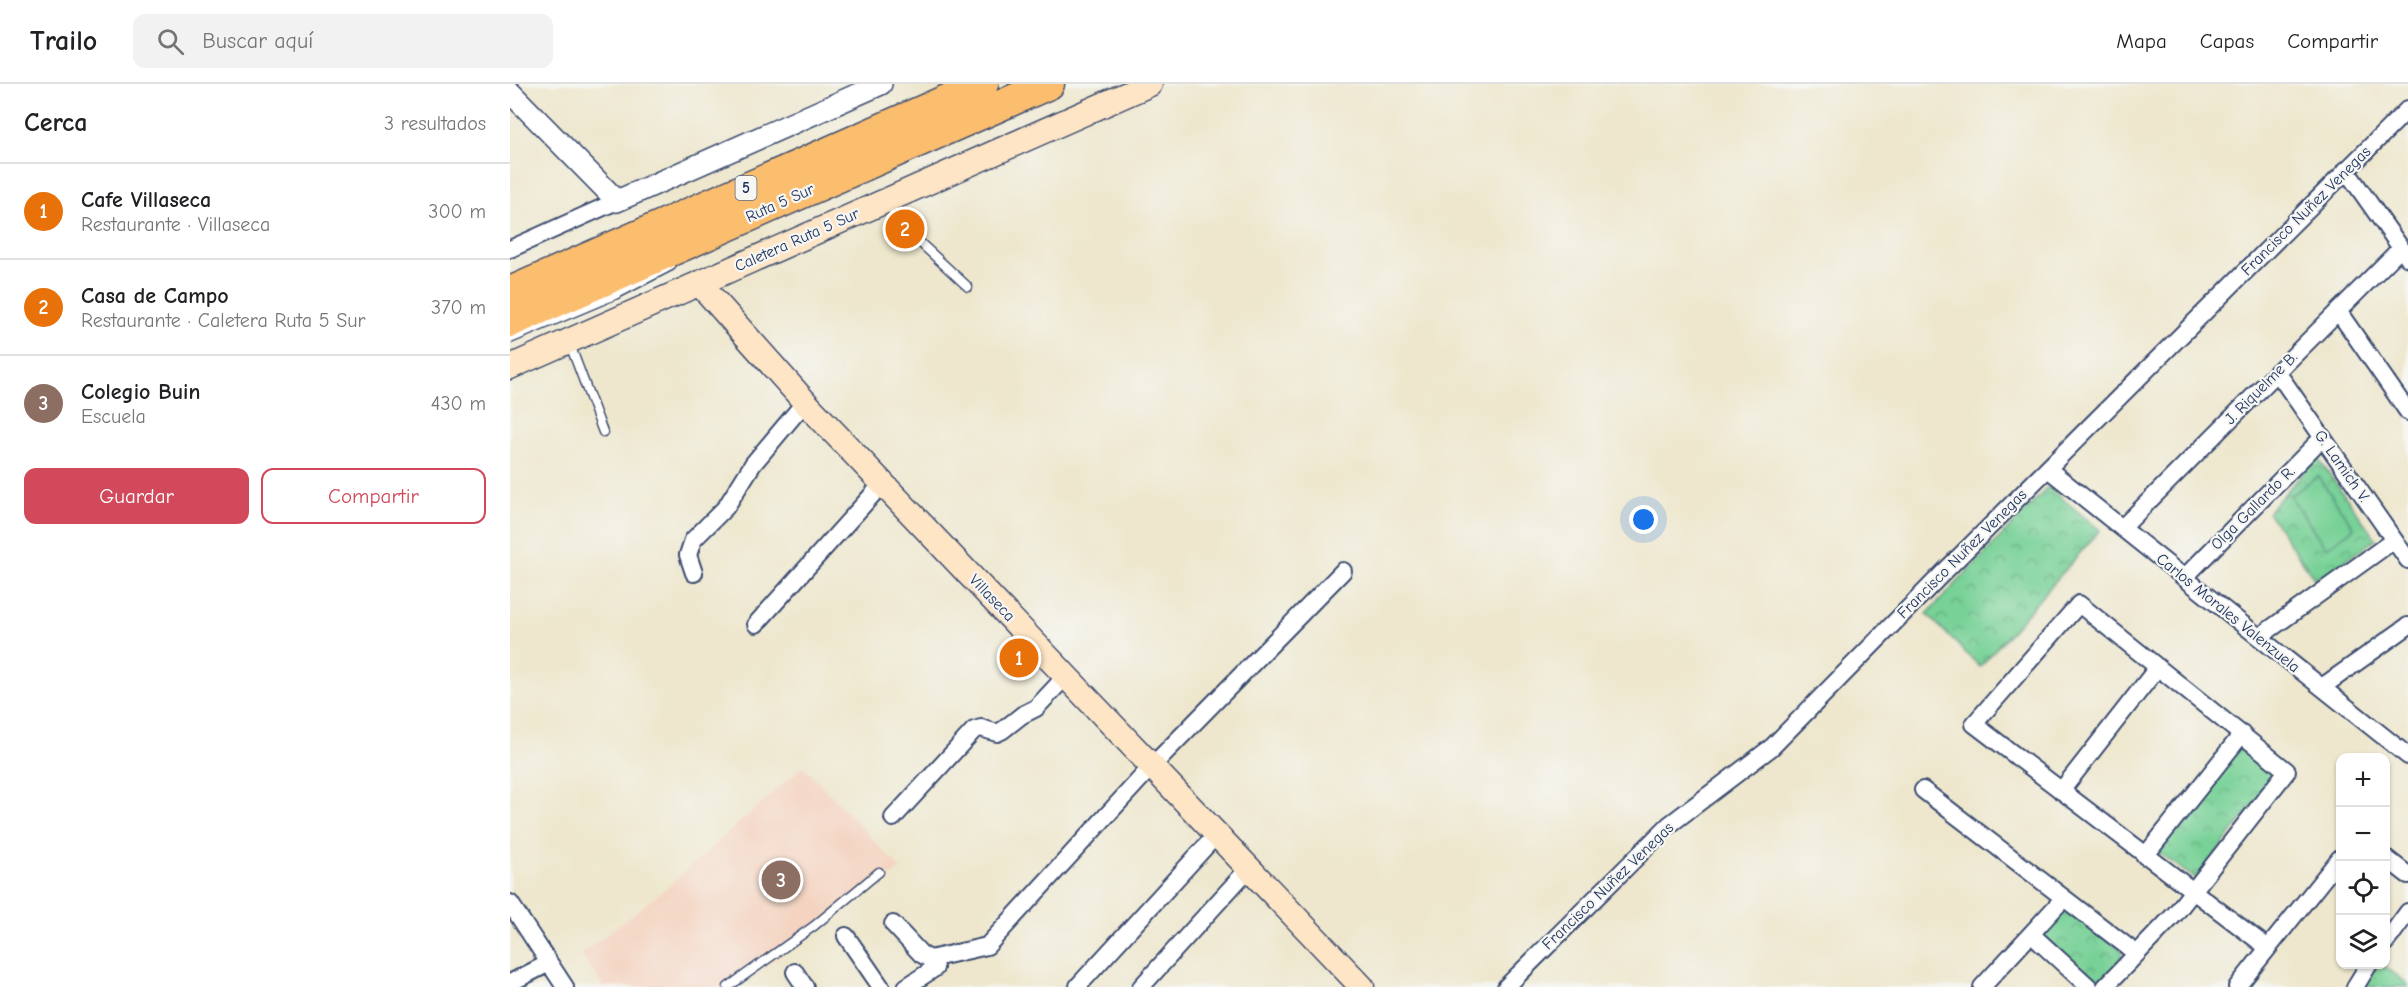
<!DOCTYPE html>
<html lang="es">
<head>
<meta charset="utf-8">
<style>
	:root { --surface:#fff; --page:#f2f2f2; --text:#202124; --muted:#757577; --line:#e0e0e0; --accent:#d1495b }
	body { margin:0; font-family:"Comic Neue",sans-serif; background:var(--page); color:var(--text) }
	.controls { position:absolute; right:18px; bottom:18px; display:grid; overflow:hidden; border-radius:12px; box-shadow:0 2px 4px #0004 }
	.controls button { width:54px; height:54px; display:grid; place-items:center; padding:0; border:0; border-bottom:2px solid var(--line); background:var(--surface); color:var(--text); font:30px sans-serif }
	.you { position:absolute; left:1134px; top:436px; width:21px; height:21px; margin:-15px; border:4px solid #fff; border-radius:50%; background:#1a73e8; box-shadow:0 0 0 9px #1a73e833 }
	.badge { display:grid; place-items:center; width:39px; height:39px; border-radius:50%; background:var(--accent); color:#fff; font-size:20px; font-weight:700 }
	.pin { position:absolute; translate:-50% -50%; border:3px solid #fff; box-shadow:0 2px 6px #0006 }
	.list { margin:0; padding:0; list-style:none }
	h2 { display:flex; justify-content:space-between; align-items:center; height:78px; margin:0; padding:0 24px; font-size:26px }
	h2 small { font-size:20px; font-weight:400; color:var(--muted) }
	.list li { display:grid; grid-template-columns:39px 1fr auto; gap:18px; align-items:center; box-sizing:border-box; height:96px; padding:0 24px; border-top:2px solid var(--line) }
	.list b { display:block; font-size:22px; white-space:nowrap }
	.list p { margin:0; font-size:20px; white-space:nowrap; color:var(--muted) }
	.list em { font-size:20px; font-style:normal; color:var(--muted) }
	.actions { display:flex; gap:12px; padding:18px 24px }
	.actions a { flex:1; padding:14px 0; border:2px solid var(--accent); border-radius:12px; text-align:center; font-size:21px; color:var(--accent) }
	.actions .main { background:var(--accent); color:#fff }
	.icon { flex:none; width:33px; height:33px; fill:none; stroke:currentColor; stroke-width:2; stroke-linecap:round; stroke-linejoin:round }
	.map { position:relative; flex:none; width:1898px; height:903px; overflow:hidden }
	header { display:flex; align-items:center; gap:36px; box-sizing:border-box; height:84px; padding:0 30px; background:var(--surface); border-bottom:2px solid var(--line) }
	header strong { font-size:28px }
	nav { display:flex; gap:33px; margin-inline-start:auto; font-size:21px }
	.search { width:420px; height:54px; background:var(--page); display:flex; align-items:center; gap:15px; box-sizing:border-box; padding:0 21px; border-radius:12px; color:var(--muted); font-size:22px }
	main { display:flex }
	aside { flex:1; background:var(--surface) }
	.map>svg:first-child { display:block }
	.built { fill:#f4d3c0 }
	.grass { fill:url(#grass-tufts); stroke:#4a807a; stroke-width:1.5 }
	.park { fill:url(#park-crowns); stroke:#4a807a; stroke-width:1.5 }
	.pitch { fill:#78d197; stroke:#4a807a; stroke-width:1.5 }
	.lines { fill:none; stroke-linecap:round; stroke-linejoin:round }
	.service-casing { stroke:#3b4b6f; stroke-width:11 }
	.minor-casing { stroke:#3b4b6f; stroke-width:20 }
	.tertiary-casing { stroke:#3b4b6f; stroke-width:24 }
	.secondary-casing { stroke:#3b4b6f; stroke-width:27 }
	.motorway-casing { stroke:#3b4b6f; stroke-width:33 }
	.service { stroke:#fff; stroke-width:8 }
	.minor { stroke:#fff; stroke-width:16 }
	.tertiary { stroke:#fff; stroke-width:21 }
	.secondary { stroke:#fde5c5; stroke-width:24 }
	.motorway { stroke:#fbbd6e; stroke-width:30 }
	.labels { text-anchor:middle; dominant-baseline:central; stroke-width:4.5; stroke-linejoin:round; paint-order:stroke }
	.shield { fill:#f6f6f2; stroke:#5d6b8a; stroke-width:1.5 }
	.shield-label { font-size:15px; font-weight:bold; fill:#1b2f5e }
	.street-label { font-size:16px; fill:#1b2f5e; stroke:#f6f6f2 }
</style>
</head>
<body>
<header>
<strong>Trailo</strong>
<div class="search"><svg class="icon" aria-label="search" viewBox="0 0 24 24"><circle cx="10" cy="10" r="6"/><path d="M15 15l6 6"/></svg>Buscar aquí</div>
<nav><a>Mapa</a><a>Capas</a><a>Compartir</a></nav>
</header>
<main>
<aside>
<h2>Cerca<small>3 resultados</small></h2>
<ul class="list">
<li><span class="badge" style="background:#e8710a">1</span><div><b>Cafe Villaseca</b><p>Restaurante · Villaseca</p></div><em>300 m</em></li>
<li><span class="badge" style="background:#e8710a">2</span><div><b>Casa de Campo</b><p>Restaurante · Caletera Ruta 5 Sur</p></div><em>370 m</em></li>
<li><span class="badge" style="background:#8d6e63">3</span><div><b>Colegio Buin</b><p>Escuela</p></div><em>430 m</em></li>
</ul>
<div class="actions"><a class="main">Guardar</a><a>Compartir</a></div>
</aside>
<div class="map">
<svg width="1898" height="903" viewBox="0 0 1898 903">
	<defs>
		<pattern id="grass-tufts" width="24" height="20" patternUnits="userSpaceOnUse" patternTransform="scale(1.5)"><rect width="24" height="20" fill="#78d197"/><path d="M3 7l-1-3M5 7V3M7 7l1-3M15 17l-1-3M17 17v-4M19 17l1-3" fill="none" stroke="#62aa7e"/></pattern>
		<pattern id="park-crowns" width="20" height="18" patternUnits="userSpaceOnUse" patternTransform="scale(1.5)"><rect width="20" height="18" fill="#78d197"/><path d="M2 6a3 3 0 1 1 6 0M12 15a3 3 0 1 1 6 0" fill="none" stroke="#62aa7e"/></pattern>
	</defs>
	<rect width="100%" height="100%" fill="#f6f6f2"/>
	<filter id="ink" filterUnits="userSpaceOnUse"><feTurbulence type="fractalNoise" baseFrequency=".0167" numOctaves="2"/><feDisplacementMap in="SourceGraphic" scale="12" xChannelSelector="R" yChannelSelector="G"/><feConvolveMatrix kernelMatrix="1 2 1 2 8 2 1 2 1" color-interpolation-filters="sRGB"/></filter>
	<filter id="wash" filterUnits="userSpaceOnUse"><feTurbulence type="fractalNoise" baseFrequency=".008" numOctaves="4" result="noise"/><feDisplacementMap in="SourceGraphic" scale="24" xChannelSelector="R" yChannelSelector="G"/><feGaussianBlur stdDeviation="1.35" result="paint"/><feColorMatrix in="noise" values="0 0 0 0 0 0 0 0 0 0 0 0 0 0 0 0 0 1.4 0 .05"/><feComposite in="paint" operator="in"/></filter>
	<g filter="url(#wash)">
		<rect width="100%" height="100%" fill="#eee7cd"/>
		<path class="built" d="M293 682 391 785 225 903H94L71 870 154 806Z"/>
		<path class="grass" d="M1868 881H1873L1898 900V903H1861L1854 898Z"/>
		<path class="park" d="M1807 373 1866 455 1806 497 1758 428Z
			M1538 403 1590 446 1470 583 1417 530Z
			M1730 659 1769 688 1686 795 1646 767Z
			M1558 824 1611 865 1613 873 1591 896H1580L1532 852V848L1553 825Z"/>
		<path class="pitch" d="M1808 392 1844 444 1816 464 1780 412Z"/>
	</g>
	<g filter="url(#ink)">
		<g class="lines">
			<defs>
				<path id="service" d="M377 117 390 140 458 203
					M0 255 107 210 161 182
					M59 258 93 348
					M218 903 304 842 369 788"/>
				<path id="minor" d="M1836 86 1898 174
					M0 165 107 117
					M1828 227 1898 328
					M1767 288 1898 476
					M1538 385 1898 672
					M1612 444 1891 164
					M184 489 178 471 183 456 216 423 243 380 295 318
					M1674 494 1812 354
					M246 540 373 399
					M1749 553 1884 456
					M1812 603 1898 542
					M1413 706 1627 870
					M1551 707 1648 583
					M383 734 464 646 471 644 487 649 493 646 512 631 526 624 556 592
					M1635 772 1732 650
					M1876 774 1898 791
					M0 819 55 903
					M383 840 411 870 420 875 477 862 642 682 833 487
					M1521 850 1579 903
					M336 852 371 903
					M1876 858 1898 828
					M285 888 295 903
					M0 899 39 879
					M568 902 707 750
					M396 903 425 884
					M631 903 739 784
					M996 903 1159 741 1262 663 1432 490 1898 25
					M1472 903 1554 814
					M1595 903 1665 830 1777 687 1569 520 1464 640 1758 864
					M1727 903 1830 774
					M1845 903 1859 880"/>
				<path id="tertiary" d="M0 8 107 117 371 0"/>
				<path id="secondary" d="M189 199 295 318 852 903
					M0 283 640 0"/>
				<path id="motorway" d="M0 208 473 0
					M0 238 539 0"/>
			</defs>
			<use href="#service" class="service-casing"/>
			<use href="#minor" class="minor-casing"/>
			<use href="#tertiary" class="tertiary-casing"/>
			<use href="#secondary" class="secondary-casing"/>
			<use href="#motorway" class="motorway-casing"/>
			<use href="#service" class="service"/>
			<use href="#minor" class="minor"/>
			<use href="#tertiary" class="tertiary"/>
			<use href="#secondary" class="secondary"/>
			<use href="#motorway" class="motorway"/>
		</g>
	</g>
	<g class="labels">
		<rect class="shield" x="225.5" y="92" width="21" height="24" rx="4.5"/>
		<g class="shield-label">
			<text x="236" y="104">5</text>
		</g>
		<g class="street-label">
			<text transform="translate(270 119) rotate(-24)">Ruta 5 Sur</text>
			<text transform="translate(1796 127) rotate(-45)">Francisco Nuñez Venegas</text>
			<text transform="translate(287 156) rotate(-24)">Caletera Ruta 5 Sur</text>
			<text transform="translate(1751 304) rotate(-45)">J. Riquelme B.</text>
			<text transform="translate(1832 382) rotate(55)">G. Lamich V.</text>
			<text transform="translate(1743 424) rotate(-45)">Olga Gallardo R.</text>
			<text transform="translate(1452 470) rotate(-45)">Francisco Nuñez Venegas</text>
			<text transform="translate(482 514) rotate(46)">Villaseca</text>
			<text transform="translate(1718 529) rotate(39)">Carlos Morales Valenzuela</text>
			<text transform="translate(1098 802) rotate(-44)">Francisco Nuñez Venegas</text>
		</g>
	</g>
</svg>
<div class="controls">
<button>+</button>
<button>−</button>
<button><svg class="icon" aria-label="locate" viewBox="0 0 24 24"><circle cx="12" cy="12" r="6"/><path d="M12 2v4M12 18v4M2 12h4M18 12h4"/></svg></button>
<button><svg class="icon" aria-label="layers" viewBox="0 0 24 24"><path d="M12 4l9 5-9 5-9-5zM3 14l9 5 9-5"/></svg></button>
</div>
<div class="you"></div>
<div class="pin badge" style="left:509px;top:574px;background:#e8710a">1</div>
<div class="pin badge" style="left:395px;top:145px;background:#e8710a">2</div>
<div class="pin badge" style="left:271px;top:796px;background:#8d6e63">3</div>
</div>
</main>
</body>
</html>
